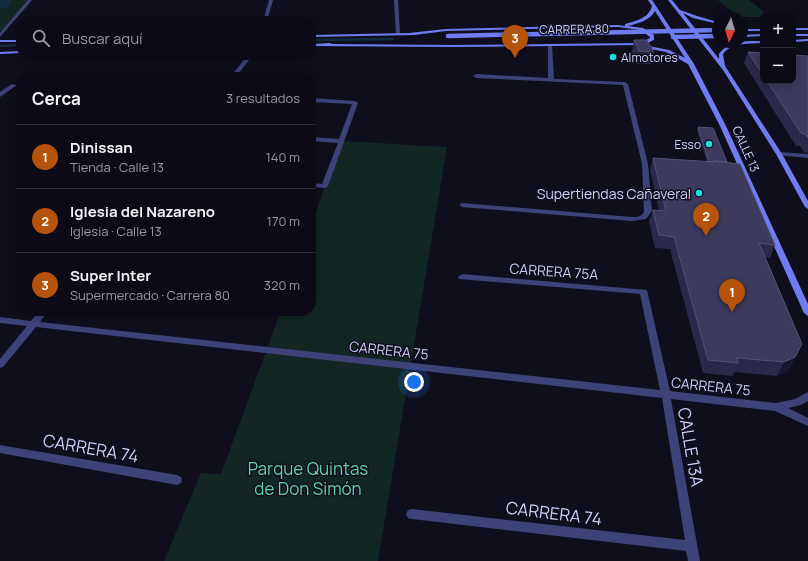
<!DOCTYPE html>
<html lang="es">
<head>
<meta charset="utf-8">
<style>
	:root { --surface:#0b0a16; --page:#14131f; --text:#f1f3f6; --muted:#9a9aa1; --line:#2b2b35; --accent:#b45309 }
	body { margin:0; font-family:Manrope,sans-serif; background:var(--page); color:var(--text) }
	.controls { position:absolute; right:12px; top:12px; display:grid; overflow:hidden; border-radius:8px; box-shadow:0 2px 10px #0003 }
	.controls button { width:36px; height:36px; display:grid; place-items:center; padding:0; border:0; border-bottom:1px solid var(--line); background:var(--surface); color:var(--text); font:20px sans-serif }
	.compass { position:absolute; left:712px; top:12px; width:36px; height:36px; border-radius:50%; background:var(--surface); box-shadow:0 2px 10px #0003; rotate:185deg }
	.you { position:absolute; left:414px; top:382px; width:14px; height:14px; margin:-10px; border:3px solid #fff; border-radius:50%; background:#1a73e8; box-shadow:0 0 0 6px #1a73e833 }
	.badge { display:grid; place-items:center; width:26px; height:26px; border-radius:50%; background:var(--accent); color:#fff; font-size:13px; font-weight:700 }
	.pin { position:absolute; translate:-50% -33px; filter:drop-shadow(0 1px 2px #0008) }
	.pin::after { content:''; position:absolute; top:21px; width:14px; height:12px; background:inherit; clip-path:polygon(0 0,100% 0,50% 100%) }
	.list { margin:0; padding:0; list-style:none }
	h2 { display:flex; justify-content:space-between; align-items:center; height:52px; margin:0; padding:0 16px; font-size:17px }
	h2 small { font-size:13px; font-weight:400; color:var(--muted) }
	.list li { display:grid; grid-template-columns:26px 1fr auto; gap:12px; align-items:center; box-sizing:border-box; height:64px; padding:0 16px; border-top:1px solid var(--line) }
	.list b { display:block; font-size:15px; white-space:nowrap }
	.list p { margin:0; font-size:13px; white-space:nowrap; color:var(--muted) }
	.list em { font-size:13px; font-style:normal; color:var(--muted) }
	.icon { flex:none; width:22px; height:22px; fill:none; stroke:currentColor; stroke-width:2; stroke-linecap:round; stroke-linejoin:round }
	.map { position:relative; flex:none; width:808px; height:561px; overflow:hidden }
	.search { position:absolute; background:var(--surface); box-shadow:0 2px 10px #0003; left:16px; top:16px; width:300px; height:44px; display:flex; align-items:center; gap:10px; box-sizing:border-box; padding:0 14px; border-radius:16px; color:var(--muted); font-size:15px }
	.panel { position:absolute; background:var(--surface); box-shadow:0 2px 10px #0003; left:16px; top:72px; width:300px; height:244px; border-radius:16px }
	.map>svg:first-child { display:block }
	.green { fill:#122723 }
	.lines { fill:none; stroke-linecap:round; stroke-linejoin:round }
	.stream { stroke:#122c42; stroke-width:2.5 }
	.river { fill:#122c42; fill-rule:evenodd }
	.minor { fill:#3d4278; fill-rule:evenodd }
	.secondary { fill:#6f7cf1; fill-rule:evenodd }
	.secondary-bridge { stroke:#6f7cf1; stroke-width:4.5 }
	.wall { fill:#2a294a }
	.shaded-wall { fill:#181630 }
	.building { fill:#3c3a5d; stroke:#535276 }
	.poi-dot { fill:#15e0dc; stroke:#0f0e1d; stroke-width:1.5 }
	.labels { text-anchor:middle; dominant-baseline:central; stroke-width:3; stroke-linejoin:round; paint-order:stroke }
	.far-street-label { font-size:12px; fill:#cfcffa; stroke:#0f0e1d }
	.far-poi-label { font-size:12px; fill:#cfcffa; stroke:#0f0e1d; text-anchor:start }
	.poi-label { font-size:14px; fill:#cfcffa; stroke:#0f0e1d; text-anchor:end }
	.street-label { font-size:14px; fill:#cfcffa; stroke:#0f0e1d }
	.near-street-label { font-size:17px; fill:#cfcffa; stroke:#0f0e1d }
	.near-park-label { font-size:17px; fill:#63d3a9; stroke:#0f0e1d }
</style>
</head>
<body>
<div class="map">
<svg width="808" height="561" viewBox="0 0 808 561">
	<rect width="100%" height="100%" fill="#0f0e1d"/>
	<path class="green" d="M0 0H30L0 36Z
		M718 0H749L768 15H763V17H738Z
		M341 141 447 147 378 561H164L201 473 221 474 281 311H311V226Z"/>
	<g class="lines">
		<path class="stream" d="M311 40 393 39
			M0 46 21 45"/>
		<path class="river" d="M0 0H11L8 7 0 10Z"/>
		<path class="minor" d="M28 0H32L0 37V33Z
			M269 0H273L267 21H263Z
			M394 0H398L400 34 398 35 396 34Z
			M548 44 552 45 554 79 625 82 628 84 648 164 652 211 646 219 632 221 462 207 459 205 462 203 632 217C638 217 642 217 644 211L642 164 623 85 476 78 473 76 476 74 548 78Z
			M248 55H253L236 77H230Z
			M12 84 17 85 0 97V92Z
			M311 98 355 101 358 103 328 186 325 188 311 187V183L322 184 338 143 311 141V137L339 139 352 104 311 102Z
			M779 152 808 154V158L777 155V153Z
			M462 274 647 290 670 391 776 403 795 399 808 392V401L801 405 788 408 808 418V426L775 411 671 399 700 561H688L686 551 412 519 408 518 406 514 408 510 412 509 685 540 662 398 36 327 3 367 0 368V359L27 326 0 323V317L31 321 39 311H48L40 322 660 390 640 294 459 279 458 277Z
			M0 445 177 475 181 477 182 480 181 483 177 485 0 453Z"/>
		<path class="secondary" d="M648 0H652L694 64 726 126 808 304V316L804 313 720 126 688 64 666 52 640 47V45L452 47 311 46V44L330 43 332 44 452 45 640 43 650 38V37L640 30 618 27 446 31 414 35 311 37V35L409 33 446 29 618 25 625 26V24C636 21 649 18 652 6ZM655 11 685 58 669 50 643 45 654 40V35L643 28 628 26C639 23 649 21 655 11Z
			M668 0H672L680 10 697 16 718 22V24L693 18 683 13 719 59V54C729 40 747 41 763 41V43C750 44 732 42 723 54L725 66 782 154 808 201V209L805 207 776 154 723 70Z
			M793 28H808V30H793Z
			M742 29H763V31H742Z
			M763 34V36L742 37V35Z
			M793 34H808V36H793Z
			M808 39V41L793 42V40Z
			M0 40H21V42H0Z
			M21 51V53L0 54V52Z"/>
		<path class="secondary-bridge" d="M448 36 718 30
			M673 37 718 36"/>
	</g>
	<path class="wall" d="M634 40 654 52 651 64H636L632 52Z
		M748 52 763 53V81H793L808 56V153L804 152 800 146H796L744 63Z
		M698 127 727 162 775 245 770 258 765 257 802 344 788 371 777 376 734 372 732 376 703 373 670 249 655 248 649 222 653 210H659L650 170 653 158 707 162 697 130Z"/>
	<path class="shaded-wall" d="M802 344 788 371 777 376 784 362Z"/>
	<path class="building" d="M634 40H647L654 52 639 51Z
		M748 52 763 53V75Z
		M793 55 808 56V138L805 134 801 133 767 81H793Z
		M698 127 713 128 727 162 714 161V162H709Z
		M653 158 715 162 714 161 740 164 775 245 759 243 802 344 795 357 784 362 737 358 738 363 708 360 674 237 659 235 653 210 666 211Z"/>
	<g class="poi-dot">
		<circle cx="613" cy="57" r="4"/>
		<circle cx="709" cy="144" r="4"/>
		<circle cx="699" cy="193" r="4"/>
	</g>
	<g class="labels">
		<g class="far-street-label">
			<text transform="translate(574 29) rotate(-1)">CARRERA 80</text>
			<text transform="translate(746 149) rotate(66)">CALLE 13</text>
		</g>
		<g class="far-poi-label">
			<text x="621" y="57">Almotores</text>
			<text x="701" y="144" text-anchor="end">Esso</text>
		</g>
		<g class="poi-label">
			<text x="691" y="193">Supertiendas Cañaveral</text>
		</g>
		<g class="street-label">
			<text transform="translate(554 271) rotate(4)">CARRERA 75A</text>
			<text transform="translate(389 350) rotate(6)">CARRERA 75</text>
			<text transform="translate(711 386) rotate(6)">CARRERA 75</text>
		</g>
		<g class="near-street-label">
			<text transform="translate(691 447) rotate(80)">CALLE 13A</text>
			<text transform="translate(91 448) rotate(10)">CARRERA 74</text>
			<text transform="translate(554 513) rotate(7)">CARRERA 74</text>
		</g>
		<g class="near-park-label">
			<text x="308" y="468">Parque Quintas<tspan x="308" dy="20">de Don Simón</tspan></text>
		</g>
	</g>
</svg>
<div class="controls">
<button>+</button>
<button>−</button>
</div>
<svg class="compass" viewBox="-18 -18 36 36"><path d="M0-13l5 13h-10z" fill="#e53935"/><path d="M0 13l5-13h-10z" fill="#9a9aa1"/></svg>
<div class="you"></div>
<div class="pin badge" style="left:732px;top:312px">1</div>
<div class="pin badge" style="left:706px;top:236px">2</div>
<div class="pin badge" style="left:515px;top:58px">3</div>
<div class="search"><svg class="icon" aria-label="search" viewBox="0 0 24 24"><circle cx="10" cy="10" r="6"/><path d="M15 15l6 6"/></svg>Buscar aquí</div>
<section class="panel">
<h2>Cerca<small>3 resultados</small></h2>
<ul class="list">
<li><span class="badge">1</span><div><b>Dinissan</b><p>Tienda · Calle 13</p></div><em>140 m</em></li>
<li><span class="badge">2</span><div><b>Iglesia del Nazareno</b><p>Iglesia · Calle 13</p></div><em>170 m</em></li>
<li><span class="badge">3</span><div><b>Super Inter</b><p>Supermercado · Carrera 80</p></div><em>320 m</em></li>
</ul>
</section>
</div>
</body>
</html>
